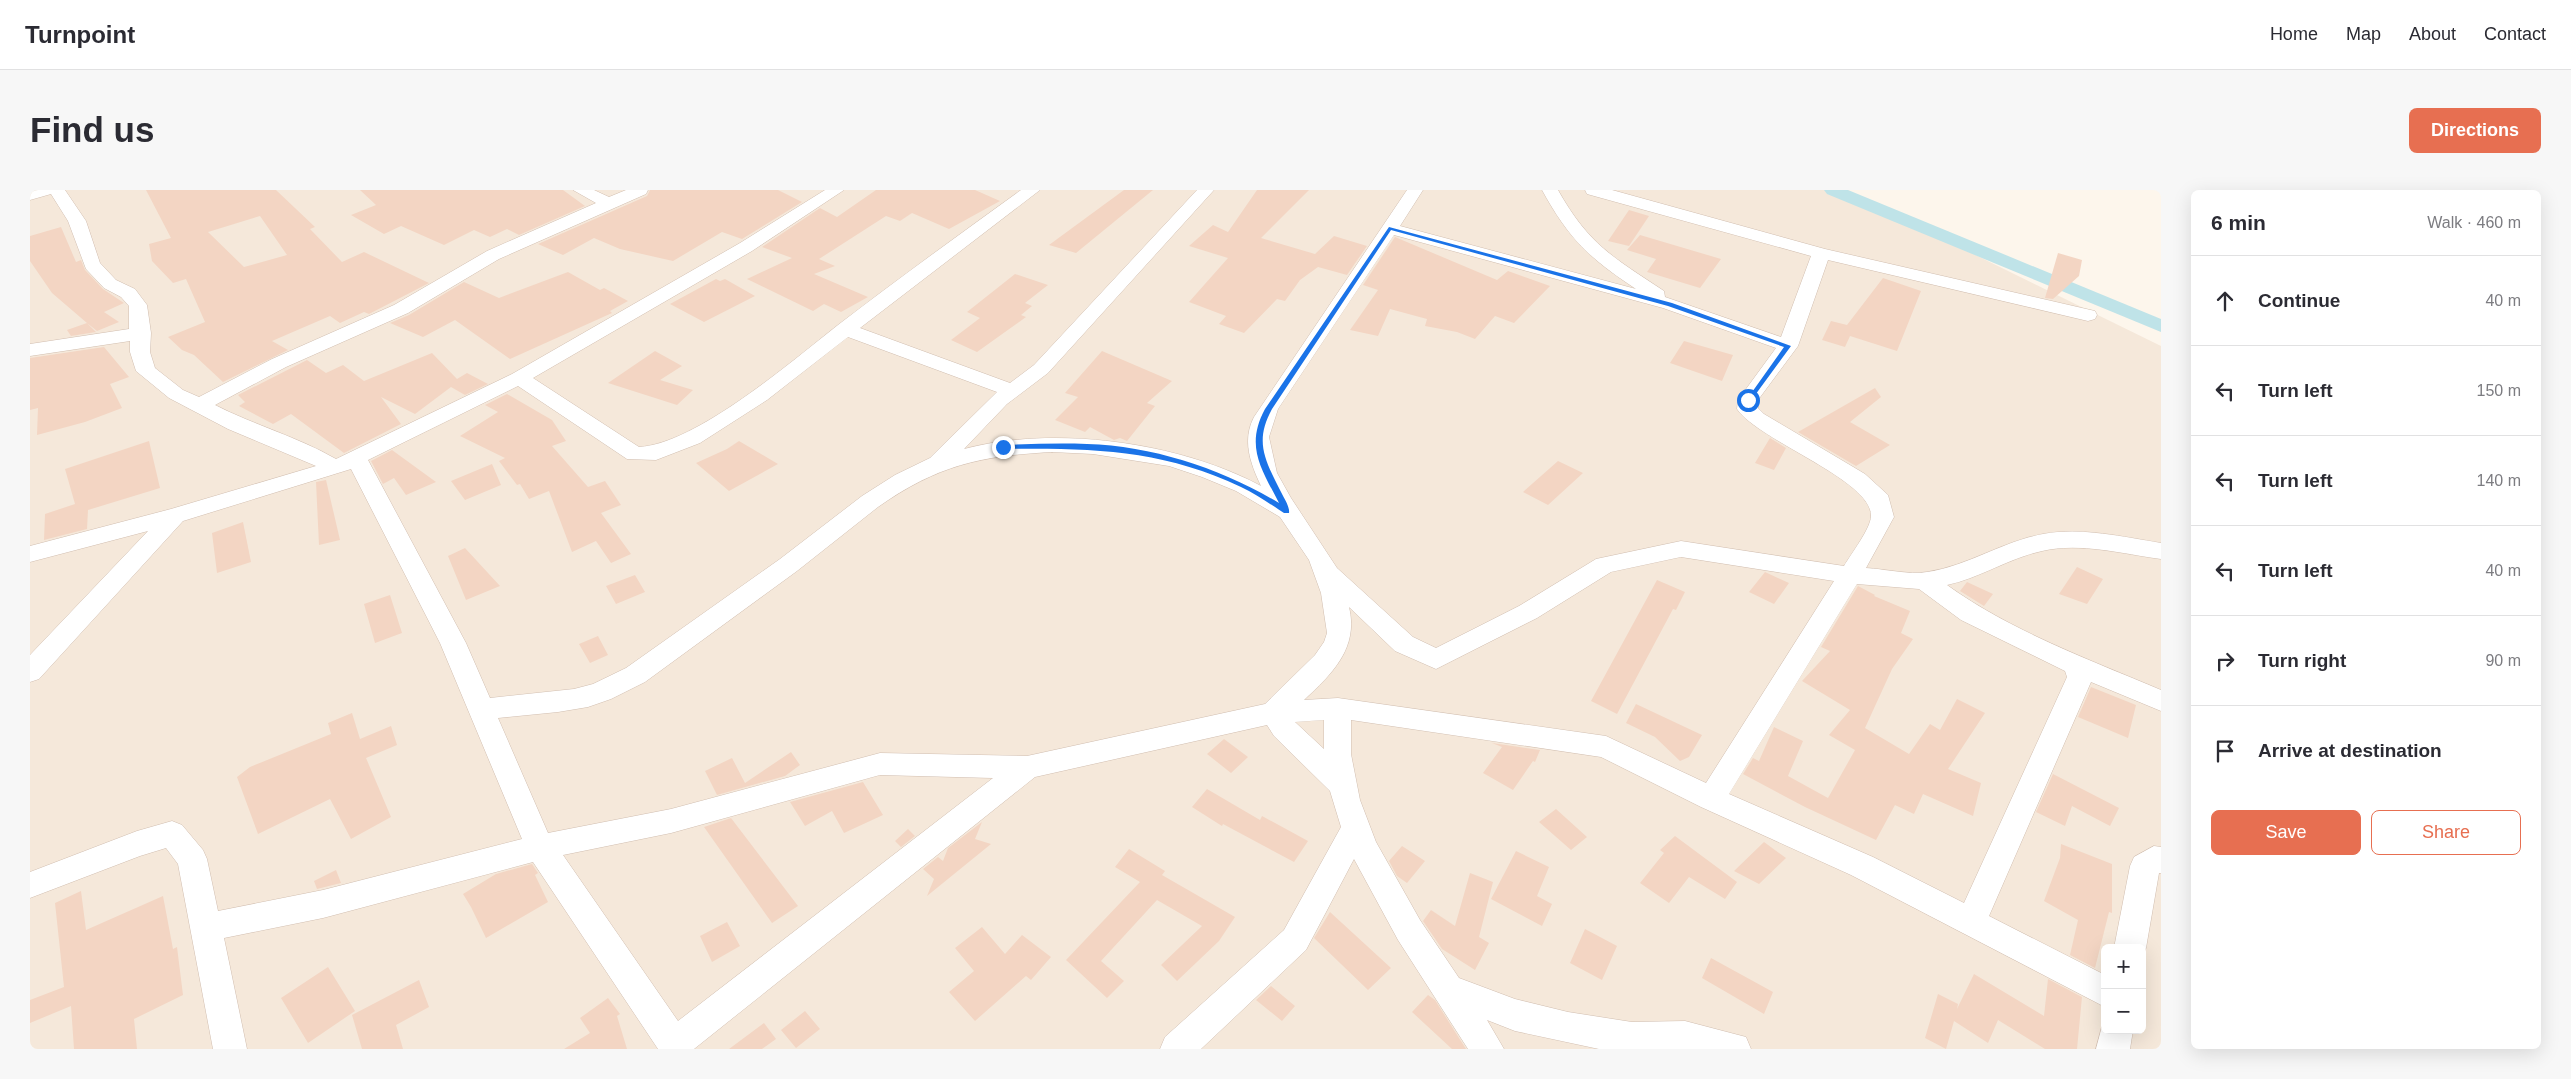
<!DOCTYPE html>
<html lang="en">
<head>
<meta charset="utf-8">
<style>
	:root { --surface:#fff; --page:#f7f7f7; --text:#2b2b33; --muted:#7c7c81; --line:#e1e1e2; --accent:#e76f51 }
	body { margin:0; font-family:Helvetica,sans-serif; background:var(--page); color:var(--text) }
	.controls { position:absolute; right:15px; bottom:15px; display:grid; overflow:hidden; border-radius:8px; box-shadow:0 5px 20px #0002 }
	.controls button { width:45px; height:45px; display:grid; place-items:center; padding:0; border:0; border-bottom:1px solid var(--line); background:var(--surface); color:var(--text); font:25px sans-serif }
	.stop { position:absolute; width:15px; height:15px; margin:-11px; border:4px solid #1a73e8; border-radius:50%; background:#fff }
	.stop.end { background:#1a73e8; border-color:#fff; box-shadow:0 1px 5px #0008 }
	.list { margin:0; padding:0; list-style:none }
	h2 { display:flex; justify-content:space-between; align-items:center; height:65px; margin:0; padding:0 20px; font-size:21px }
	h2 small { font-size:16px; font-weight:400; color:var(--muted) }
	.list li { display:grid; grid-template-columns:32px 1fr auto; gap:15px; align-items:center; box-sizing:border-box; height:90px; padding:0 20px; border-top:1px solid var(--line) }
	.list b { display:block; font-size:19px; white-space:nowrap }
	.list em { font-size:16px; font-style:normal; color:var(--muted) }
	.actions { display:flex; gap:10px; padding:15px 20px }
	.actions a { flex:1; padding:11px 0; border:1px solid var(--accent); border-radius:8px; text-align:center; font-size:18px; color:var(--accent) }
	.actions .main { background:var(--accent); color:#fff }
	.icon { flex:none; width:28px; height:28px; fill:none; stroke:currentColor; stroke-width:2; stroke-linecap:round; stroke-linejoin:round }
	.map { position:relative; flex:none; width:2131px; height:859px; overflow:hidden; border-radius:8px }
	header { display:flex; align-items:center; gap:30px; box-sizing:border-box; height:70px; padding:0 25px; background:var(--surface); border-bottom:1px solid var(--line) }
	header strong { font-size:24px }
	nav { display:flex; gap:28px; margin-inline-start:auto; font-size:18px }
	.intro { display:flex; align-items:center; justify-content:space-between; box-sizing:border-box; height:120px; padding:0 30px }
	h1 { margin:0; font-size:35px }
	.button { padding:12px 22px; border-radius:8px; background:var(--accent); color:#fff; font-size:18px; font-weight:700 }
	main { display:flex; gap:30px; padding:0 30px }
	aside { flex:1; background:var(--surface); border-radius:8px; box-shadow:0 5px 20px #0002 }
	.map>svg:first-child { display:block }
	.residential { fill:#f5e8da; fill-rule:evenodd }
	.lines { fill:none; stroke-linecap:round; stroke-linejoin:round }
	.canal { fill:#bfe3e8; fill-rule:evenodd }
	.building { fill:#f3d5c3; fill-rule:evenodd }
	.minor-casing { stroke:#d1beb0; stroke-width:1 }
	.minor { fill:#fff; fill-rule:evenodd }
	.route { fill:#1a73e8 }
</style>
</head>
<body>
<header>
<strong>Turnpoint</strong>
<nav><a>Home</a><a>Map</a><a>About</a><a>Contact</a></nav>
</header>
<div class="intro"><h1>Find us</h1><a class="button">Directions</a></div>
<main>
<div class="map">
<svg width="2131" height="859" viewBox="0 0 2131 859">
	<rect width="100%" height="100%" fill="#fdf6ec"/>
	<path class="residential" d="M0 0H1813L2131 156V859H0ZM2075 758H2112V840H2075Z"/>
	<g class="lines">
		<path class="canal" d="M1794 0H1818L2131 129V142L1797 4Z"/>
	</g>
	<path class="building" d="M116 0H246L285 37 280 39 312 72 334 62 399 93 339 124 334 122 310 133 300 126 242 151 258 160 193 192 164 165 152 160 138 147 175 132 156 89 143 93 122 71 119 54 141 48ZM230 26 257 65 214 77 178 42Z
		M330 0H533L555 16 489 45 477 39 460 47 444 40 414 55 371 36 354 44 321 25 346 15Z
		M620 0H748L772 12 712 49 692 42 643 71 590 59 564 48 533 65 508 54 617 6Z
		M846 0H945L970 11 919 39 882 23 870 31 856 26 789 69 805 76 784 84 838 107 811 122 794 114 783 121 717 89 762 68 732 57 790 18 807 27Z
		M1094 0H1123L1046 63 1019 55Z
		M1227 0H1279L1231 48 1285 64 1304 46 1337 56 1317 85 1288 77 1270 90 1255 111 1247 109 1214 143 1189 134 1196 126 1159 112 1198 68 1159 56 1183 35 1198 42Z
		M1599 20 1619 26 1599 56 1578 51Z
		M31 37 46 72 51 70 55 80 73 99 94 113 74 122 89 132 67 141 57 133 66 142 41 146 37 140 57 133 22 103 0 71V46Z
		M1610 45 1691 69 1670 98 1617 82 1626 69 1597 60Z
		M1365 47 1467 90 1478 81 1520 96 1484 133 1465 126 1445 149 1427 142 1395 136 1397 129 1360 119 1348 146 1320 140 1348 100 1333 95Z
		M2028 63 2052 70 2049 86 2023 109 2015 108Z
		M538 82 570 100 574 98 598 111 580 121 582 123 480 169 425 130 393 147 360 133 379 125 434 92 469 108Z
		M985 84 1018 95 995 113 1002 116 991 125 996 127 947 162 921 150 950 128 937 122Z
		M1853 88 1891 101 1867 161 1820 146 1815 157 1792 150 1801 131 1817 135Z
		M686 89 690 91 695 89 725 106 674 132 640 114Z
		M1654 151 1703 165 1692 191 1640 173Z
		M74 157 99 187 80 194 92 218 55 232 7 245 8 218 0 220V168Z
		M625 161 652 176 630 190 663 200 647 215 578 193Z
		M1072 161 1142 191 1117 213 1125 216 1097 251 1090 248 1084 250 1060 237 1055 242 1025 230 1048 207 1035 203Z
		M402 163 427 189 437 183 458 194 435 205 421 197 385 224 351 207 371 234 314 263 261 224 243 234 209 216 215 212 208 205 277 170 296 183 313 175 334 191Z
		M1845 198 1851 207 1820 232 1860 255 1826 276 1768 242Z
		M477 204 522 230 536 251 522 256 558 297 575 291 591 315 571 323 601 364 581 373 566 351 542 362 519 301 499 309 490 294 487 295 469 271 475 268 430 246 468 222 455 215Z
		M1740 248 1756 258 1744 280 1725 273Z
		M119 251 130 298 58 320 57 339 14 350 15 324 45 314 35 279Z
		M709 251 748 274 699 301 666 273 697 259Z
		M362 260 406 292 376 305 364 288 353 294 341 271Z
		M1528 271 1553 283 1518 315 1493 302Z
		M462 274 471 295 435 310 421 291Z
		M296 290 310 350 289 355 286 292Z
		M213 332 221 372 187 383 182 343Z
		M435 358 470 396 436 410 418 366Z
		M2047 377 2073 389 2057 414 2029 404Z
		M1735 382 1759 393 1744 414 1719 402Z
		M605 385 615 402 586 414 576 396Z
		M1627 390 1655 402 1646 420 1643 419 1587 524 1561 511Z
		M1937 392 1963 404 1954 416 1930 401Z
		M1828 396 1845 405 1844 406 1880 421 1871 443 1883 449 1862 479 1835 538 1879 564 1900 534 1910 540 1927 509 1955 523 1918 579 1951 593 1943 626 1893 604 1884 624 1865 615 1846 650 1775 617 1713 584 1723 568 1729 571 1744 537 1773 551 1758 586 1798 608 1825 560 1799 545 1820 520 1772 491 1800 461 1791 457Z
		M360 405 372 443 345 453 334 414Z
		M568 446 578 465 560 473 549 454Z
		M2061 497 2106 515 2098 548 2048 527Z
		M1606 514 1672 545 1659 567 1650 571 1625 547 1596 533Z
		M322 523 330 549 361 536 367 555 336 568 361 627 321 649 300 609 228 644 207 587 220 577 301 544 298 533Z
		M1194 549 1218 567 1201 583 1177 564Z
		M1462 553 1510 560 1505 572 1503 571 1483 600 1453 583 1472 557Z
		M761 562 770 575 755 586 687 605 675 581 702 568 715 593Z
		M2023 584 2089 618 2080 636 2042 616 2035 636 2006 622Z
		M833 592 853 625 814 643 802 621 775 636 760 612Z
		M1177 599 1230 630 1232 626 1278 651 1264 672 1193 634 1192 636 1162 617Z
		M1526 619 1557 647 1541 660 1509 632Z
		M701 628 768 716 742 733 674 637Z
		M952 632 945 649 961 654 897 706 904 689 893 679 908 667 913 671 918 658Z
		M878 639 885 646 871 657 865 651Z
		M1645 646 1707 692 1695 709 1659 687 1639 713 1610 693 1634 663 1630 660Z
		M1734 652 1756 668 1729 694 1704 681Z
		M2031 654 2082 674V723L2079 722 2065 778 2040 765 2048 730 2014 711 2030 668Z
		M1372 656 1395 671 1377 693 1367 686 1359 671Z
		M1099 659 1135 681 1132 685 1205 727 1189 751 1147 791 1131 775 1172 736 1127 710 1071 771 1094 791 1077 808 1036 770 1110 692 1085 677Z
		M1486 661 1519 677 1507 706 1522 714 1512 736 1461 709Z
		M502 674 508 683 505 685 518 712 456 748 441 717 433 704 466 684Z
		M306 680 311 693 287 699 284 691Z
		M1440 683 1463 692 1449 747 1459 753 1445 780 1412 759 1393 731 1401 720 1425 736Z
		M51 701 56 740 133 706 143 759 147 757 153 805 104 829 107 859H44L41 816 0 833V810L34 797 25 713Z
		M1300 722 1361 778 1338 800 1284 748Z
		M697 732 710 756 682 772 670 746Z
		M952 737 975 764 992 745 1021 767 1001 790 996 786 945 831 919 802 944 781 925 758Z
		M1555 739 1587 756 1572 790 1540 773Z
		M1681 768 1743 802 1734 824 1672 788Z
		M298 777 325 821 278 853 251 808Z
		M1944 784 2014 826 2018 789 2052 807 2047 859H2015L1968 830 1958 853 1924 831 1916 859 1895 848 1908 804 1928 814 1927 819Z
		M389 790 399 817 366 835 373 859H332L322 825Z
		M1241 796 1265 816 1252 831 1226 810Z
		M1398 805 1405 810 1436 859H1422L1382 822Z
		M578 808 590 824 587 826 597 859H534L560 843 550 828Z
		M775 821 790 839 766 858 751 840Z
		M734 833 746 849 732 859H699Z"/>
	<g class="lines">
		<defs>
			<path id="minor" d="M0 0H35L56 31 70 73 86 90 105 99 117 115 121 143 120 162 125 178 153 200 169 207 242 169 364 115 457 61 566 13 543 0H564L579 7 596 0H618L616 4 469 69 378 123 256 177 185 215C224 235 268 247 306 269L482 184 710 53 795 0H814L722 61 503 188 609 257C666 254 762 171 808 135 868 89 930 44 991 0H1010L830 138 980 193 1004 175 1167 0H1184L1018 183 977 214 934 259C1024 235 1149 252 1231 296 1220 273 1212 250 1224 227L1377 0H1393L1370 36 1606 99C1559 68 1539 49 1512 0H1528C1559 55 1583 67 1634 101L1635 107 1751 147 1781 66 1557 4 1555 0H1582L1795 59 2065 121 2067 125 2065 129 2058 131 1798 70 1768 156 1728 210V218L1734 224 1835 284 1858 305 1864 327 1836 378C1855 379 1879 385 1897 382 1938 376 1973 351 2013 344 2052 337 2093 347 2131 353V369C2093 364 2050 352 2012 361 1979 368 1950 388 1917 395 1981 441 2058 469 2131 500V521L2061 492 1959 726 2075 785V817L1821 685 1671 617 1571 567 1321 530V564L1330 610 1346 652 1390 730 1429 788 1485 809 1538 822 1602 832 1655 831 1716 847 1721 859H1569L1485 841 1457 830 1474 859H1438L1368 750 1324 669 1276 760 1171 859H1130L1135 847 1254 740 1311 637 1300 601 1244 546 1237 535 1005 587 664 859H628L503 672 293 728 194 748 217 859H183L148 674 136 658 110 666 0 708V682L107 641 142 631 152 635 173 660 177 669 188 721 293 700 492 649 410 453 321 279 153 331 9 489 0 492V465L118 341 0 372V356L141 319 286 276 198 239 139 208 106 181 100 162V151L0 166V154L99 139V116L91 107 74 98 56 79 38 31 21 4 0 10ZM1364 45 1633 118 1746 158 1708 210 1707 219C1729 251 1842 290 1841 326 1841 338 1821 364 1814 376L1651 351 1566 369 1489 416 1406 458 1383 447 1307 378 1261 308 1247 283 1239 247 1248 219ZM818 147 967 202 900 268 865 285 832 306 750 369 596 478 563 494 544 499 460 508 436 453 338 270 488 196 597 269 626 270 670 253 737 210ZM1022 262 1063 264 1139 276 1172 287 1206 301 1250 327 1279 370 1291 403 1297 443 1294 452 1285 465 1235 514 997 566 850 563 641 619 518 643 468 528 528 522 558 517 581 509 615 492 767 381 848 317C908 275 950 266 1022 262ZM1651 367 1804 391 1676 593 1576 546 1308 508 1274 510C1302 484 1329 458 1319 417L1365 461 1406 479 1507 428 1581 382ZM1827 394 1889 399 1931 430 2035 481 2037 487 1934 713 1843 667 1699 604ZM1294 530V559L1265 532ZM850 585 963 588 648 831 533 665 641 643Z
				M2124 656 2131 657V683H2129L2116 758 2112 766V758H2084L2100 676 2104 667Z
				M2074 829 2075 840H2103L2100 859H2066Z"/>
		</defs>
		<use href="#minor" class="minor-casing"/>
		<use href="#minor" class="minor"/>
	</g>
	<path class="route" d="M1359 37 1642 113 1761 156 1720 212H1715L1754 157 1638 116 1361 40 1242 219C1224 252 1235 270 1251 302 1254 308 1260 317 1259 323H1254C1240 314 1226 304 1211 297 1131 259 1060 258 973 259L970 257 973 255C1001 254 1029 253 1057 254 1124 256 1192 279 1249 313 1231 278 1215 256 1235 219Z"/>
</svg>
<div class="controls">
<button>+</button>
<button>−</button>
</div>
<div class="stop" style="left:1718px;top:210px"></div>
<div class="stop end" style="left:973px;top:257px"></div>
</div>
<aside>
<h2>6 min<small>Walk · 460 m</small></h2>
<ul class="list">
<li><svg class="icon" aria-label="ahead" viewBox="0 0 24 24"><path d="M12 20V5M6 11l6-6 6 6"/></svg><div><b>Continue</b></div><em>40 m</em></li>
<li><svg class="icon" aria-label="left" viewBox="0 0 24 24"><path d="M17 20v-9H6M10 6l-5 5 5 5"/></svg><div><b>Turn left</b></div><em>150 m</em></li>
<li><svg class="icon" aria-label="left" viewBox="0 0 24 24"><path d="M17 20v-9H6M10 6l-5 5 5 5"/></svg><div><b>Turn left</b></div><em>140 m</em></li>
<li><svg class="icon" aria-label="left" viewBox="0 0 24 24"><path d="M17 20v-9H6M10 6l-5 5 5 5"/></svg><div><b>Turn left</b></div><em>40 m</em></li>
<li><svg class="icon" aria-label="right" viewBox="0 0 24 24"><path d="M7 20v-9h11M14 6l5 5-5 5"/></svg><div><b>Turn right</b></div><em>90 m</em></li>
<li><svg class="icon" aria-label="arrive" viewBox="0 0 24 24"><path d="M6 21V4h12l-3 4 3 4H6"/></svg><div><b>Arrive at destination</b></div></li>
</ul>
<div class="actions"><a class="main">Save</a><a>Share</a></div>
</aside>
</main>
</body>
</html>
